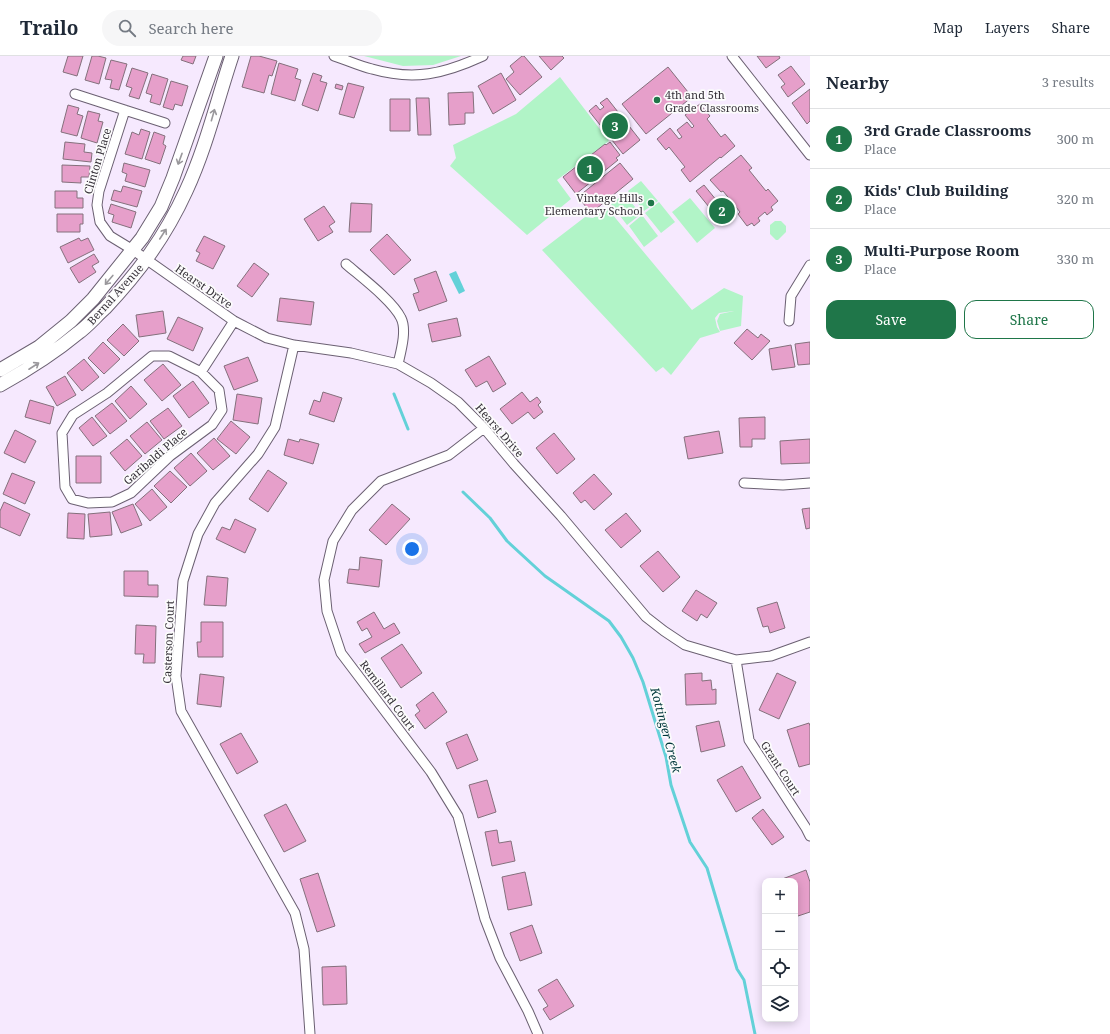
<!DOCTYPE html>
<html lang="en">
<head>
<meta charset="utf-8">
<style>
	:root { --surface:#fff; --page:#f6f6f7; --text:#1f2937; --muted:#747a83; --line:#e0e1e3; --accent:#1f7649 }
	body { margin:0; font-family:"Noto Serif",serif; background:var(--page); color:var(--text) }
	.controls { position:absolute; right:12px; bottom:12px; display:grid; overflow:hidden; border-radius:8px; box-shadow:0 2px 10px #0003 }
	.controls button { width:36px; height:36px; display:grid; place-items:center; padding:0; border:0; border-bottom:1px solid var(--line); background:var(--surface); color:var(--text); font:20px sans-serif }
	.you { position:absolute; left:412px; top:493px; width:14px; height:14px; margin:-10px; border:3px solid #fff; border-radius:50%; background:#1a73e8; box-shadow:0 0 0 6px #1a73e833 }
	.badge { display:grid; place-items:center; width:26px; height:26px; border-radius:50%; background:var(--accent); color:#fff; font-size:13px; font-weight:700 }
	.pin { position:absolute; translate:-50% -50%; border:2px solid #fff; box-shadow:0 1px 4px #0006 }
	.list { margin:0; padding:0; list-style:none }
	h2 { display:flex; justify-content:space-between; align-items:center; height:52px; margin:0; padding:0 16px; font-size:17px }
	h2 small { font-size:13px; font-weight:400; color:var(--muted) }
	.list li { display:grid; grid-template-columns:26px 1fr auto; gap:12px; align-items:center; box-sizing:border-box; height:60px; padding:0 16px; border-top:1px solid var(--line) }
	.list b { display:block; font-size:15px; white-space:nowrap }
	.list p { margin:0; font-size:13px; white-space:nowrap; color:var(--muted) }
	.list em { font-size:13px; font-style:normal; color:var(--muted) }
	.actions { display:flex; gap:8px; padding:12px 16px }
	.actions a { flex:1; padding:9px 0; border:1px solid var(--accent); border-radius:12px; text-align:center; font-size:14px; color:var(--accent) }
	.actions .main { background:var(--accent); color:#fff }
	.icon { flex:none; width:22px; height:22px; fill:none; stroke:currentColor; stroke-width:2; stroke-linecap:round; stroke-linejoin:round }
	.map { position:relative; flex:none; width:810px; height:978px; overflow:hidden }
	header { display:flex; align-items:center; gap:24px; box-sizing:border-box; height:56px; padding:0 20px; background:var(--surface); border-bottom:1px solid var(--line) }
	header strong { font-size:19px }
	nav { display:flex; gap:22px; margin-inline-start:auto; font-size:14px }
	.search { width:280px; height:36px; background:var(--page); display:flex; align-items:center; gap:10px; box-sizing:border-box; padding:0 14px; border-radius:22px; color:var(--muted); font-size:15px }
	main { display:flex }
	aside { flex:1; background:var(--surface) }
	.map>svg:first-child { display:block }
	.green { fill:#b1f4c7 }
	.water { fill:#63d1d8 }
	.lines { fill:none; stroke-linecap:round; stroke-linejoin:round }
	.stream { stroke:#63d1d8; stroke-width:3 }
	.building { fill:#e69fca; stroke:#84707c }
	.street-casing { stroke:#6b6072; stroke-width:11 }
	.secondary-casing { stroke:#6b6072; stroke-width:15 }
	.street { stroke:#fff; stroke-width:9 }
	.secondary { stroke:#fff; stroke-width:13 }
	.oneway { stroke:#9a989c }
	.poi-dot { fill:#1f7649; stroke:#fcfcfc; stroke-width:1.5 }
	.labels { text-anchor:middle; dominant-baseline:central; stroke-width:3.5; stroke-linejoin:round; paint-order:stroke }
	.poi-label { font-size:11px; fill:#363139; stroke:#fcfcfc; text-anchor:start }
	.street-label { font-size:11px; fill:#363139; stroke:#fcfcfc }
	.water-label { font-size:12px; font-style:italic; fill:#00373b; stroke:#fcfcfc }
</style>
</head>
<body>
<header>
<strong>Trailo</strong>
<div class="search"><svg class="icon" aria-label="search" viewBox="0 0 24 24"><circle cx="10" cy="10" r="6"/><path d="M15 15l6 6"/></svg>Search here</div>
<nav><a>Map</a><a>Layers</a><a>Share</a></nav>
</header>
<main>
<div class="map">
<svg width="810" height="978" viewBox="0 0 810 978">
	<rect width="100%" height="100%" fill="#f6e9fe"/>
	<path class="green" d="M364 0H461L433 9 403 10Z
		M560 21 609 85 557 124 571 143 527 179 450 110 456 102 453 89 516 58Z
		M641 125 658 145 644 155 628 135Z
		M624 138 641 158 627 169 611 148Z
		M690 142 715 172 697 187 672 156Z
		M659 146 675 166 661 177 645 157Z
		M607 152 692 254 724 232 743 240 741 270 720 275 717 265 720 258 734 255 719 257 715 262 717 271 720 276 700 282 671 319 663 311 656 316 542 194 585 161 593 162Z
		M642 159 658 180 644 191 629 170Z
		M775 165H781L786 170V176L778 184H776L770 178V169Z"/>
	<path class="water" d="M456 215 465 235 459 238 449 218Z"/>
	<g class="lines">
		<path class="stream" d="M394 338 408 373
			M463 436 490 462 507 485 545 520 609 565 621 581 633 602 643 626 666 701 671 729 690 786 707 812 737 913 744 924 755 978"/>
	</g>
	<path class="building" d="M68 0H83L77 20 63 16Z
		M92 0H98L106 2 99 28 85 24Z
		M183 0H196L193 8 181 4Z
		M251 0H259L277 5 272 20 269 19 264 37 242 31Z
		M522 0H524L542 21 520 39 506 23 514 16 510 10Z
		M539 0H562L564 2 551 14Z
		M757 0H779L780 2 766 12Z
		M111 4 127 8 119 34 110 32 112 24 105 23Z
		M279 7 298 13 295 22 301 24 295 45 271 38Z
		M791 10 805 28 788 41 781 31 785 28 778 19Z
		M668 11 692 41 646 78 622 48Z
		M132 12 148 17 139 43 129 40 132 32 126 30Z
		M313 17 322 20 320 25 327 27 318 55 302 49Z
		M501 17 516 44 493 58 478 30Z
		M152 18 168 23 160 49 150 46 152 39 146 37Z
		M171 25 188 30 182 50 175 48 173 54 163 51Z
		M348 27 364 31 354 62 339 58Z
		M336 28 343 30 342 34 335 32Z
		M810 33V65L807 68 792 47Z
		M473 36 474 57H465V68L449 69 448 37Z
		M416 42H429L431 79H418Z
		M607 42 640 84 623 98 589 55 596 49 600 54 604 51 600 47Z
		M390 43H410V75H390Z
		M700 48 710 60 707 63 721 81 725 78 735 90 721 102 720 101 690 126 681 114 685 111 669 91 666 94 657 83 670 72 679 83 682 81 677 74 687 66 692 72 694 70 685 59Z
		M68 49 79 52 77 58 83 60 77 80 61 76Z
		M88 55 100 58 98 65 103 66 97 87 81 82Z
		M141 73 150 76 142 103 125 98 132 76 139 79Z
		M154 76 165 80 163 88 166 90 160 108 145 103Z
		M65 86 85 88 84 96 92 97 91 106 63 103Z
		M610 86 620 99 616 102 618 104 576 138 563 121 605 88 606 89Z
		M741 99 752 112 749 114 766 135 768 133 778 145 771 151 773 154 767 159 765 156 758 162 760 165 754 170 752 167 747 170 738 158 740 156 723 135 721 136 710 124Z
		M124 107 150 114 145 131 125 125 127 118 122 116Z
		M620 107 633 123 591 157 578 141Z
		M62 109 90 110 89 121H81V127L62 126Z
		M704 129 717 145 709 151 696 135Z
		M123 130 142 135 137 151 111 144 114 134 121 136Z
		M55 135H77V142H83V152H55Z
		M722 142 735 159 723 169 709 152Z
		M351 147 372 148 371 176H349Z
		M111 148 136 156 131 172 112 166 114 159 108 157Z
		M324 150 335 166 329 170 333 176 318 185 304 163Z
		M57 158H83V168H80V176H57Z
		M387 178 411 204 394 219 370 194Z
		M204 180 225 190 213 213 196 205 200 197 196 195Z
		M79 182 81 185 88 182 94 194 68 207 60 191Z
		M94 198 99 206 92 210 96 216 79 227 70 212Z
		M254 207 269 218 252 241 237 230Z
		M436 215 447 245 419 255 413 238 419 236 414 223Z
		M280 242 314 246 311 269 277 265Z
		M163 255 166 277 139 281 136 259Z
		M178 261 203 272 193 295 167 283Z
		M457 262 461 280 432 286 428 268Z
		M123 268 139 285 124 300 107 284Z
		M747 273 758 282 761 278 770 285 752 304 734 287Z
		M103 286 120 303 104 318 88 302Z
		M810 286V308L798 309 795 288Z
		M791 289 795 311 772 314 769 293Z
		M489 300 506 328 493 336 487 325 476 331 465 314Z
		M248 301 258 325 234 334 224 310Z
		M84 303 99 321 82 335 67 317Z
		M163 308 181 329 162 345 144 324Z
		M65 320 76 339 57 350 46 331Z
		M193 325 209 347 189 362 173 340Z
		M131 330 147 348 130 363 115 345Z
		M323 336 342 342 334 366 309 358 314 344 320 346Z
		M522 336 530 346 537 341 541 346 538 349 543 356 534 363 528 356 512 368 500 353Z
		M237 338 262 342 258 368 233 364Z
		M30 344 54 351 50 368 25 361Z
		M112 347 127 365 110 378 95 360Z
		M168 352 182 370 164 383 150 365Z
		M92 361 107 380 93 390 79 372Z
		M765 361V383H752V391H740L739 362Z
		M231 365 250 381 236 398 217 383Z
		M147 366 162 384 145 398 130 380Z
		M15 374 36 385 25 407 4 397Z
		M719 375 723 397 688 403 684 381Z
		M554 377 575 403 557 418 536 392Z
		M214 382 230 400 213 414 197 397Z
		M127 383 142 400 125 415 110 397Z
		M288 383 299 386 300 383 319 388 313 408 284 399Z
		M810 383V407L781 408 780 385Z
		M191 397 207 415 190 430 174 412Z
		M76 400H101V427H76Z
		M268 414 287 427 268 456 249 443Z
		M170 415 187 431 171 447 154 430Z
		M12 417 35 426 25 448 3 438Z
		M594 418 612 438 594 454 585 444 581 447 573 437Z
		M152 433 167 451 150 465 135 448Z
		M4 446 30 458 20 480 0 471V455Z
		M133 448 142 469 121 477 112 456Z
		M392 448 410 463 386 489 369 474Z
		M810 452V472L806 473 802 453Z
		M110 456 112 479 90 481 88 458Z
		M68 457 85 458 84 483 67 482Z
		M626 457 641 475 621 492 605 474Z
		M235 463 256 473 245 497 216 483 222 471 230 474Z
		M658 495 680 521 663 536 640 510Z
		M360 501 382 504 379 531 347 527 349 513 359 514Z
		M124 515H148V529H158V541L124 540Z
		M207 520 228 522 226 550 204 549Z
		M696 534 717 547 707 562 701 558 697 565 682 555Z
		M777 546 785 572 770 577 768 570 763 571 757 552Z
		M374 556 384 573 394 567 400 577 365 597 359 588 372 581 367 572 362 575 357 566Z
		M201 566H223V601H198L197 586H201Z
		M136 569 156 570 155 607H143L144 598H135Z
		M402 588 422 617 401 632 381 602Z
		M702 617V625L711 624 712 634 716 633V648L686 649 685 618Z
		M777 617 796 626 779 663 759 654Z
		M200 618 224 621 221 651 197 648Z
		M433 636 447 656 425 673 415 659 420 655 416 649Z
		M719 665 725 690 701 696 696 670Z
		M809 667 810 670V708L799 711 787 674Z
		M241 677 258 706 237 718 220 688Z
		M467 678 478 704 457 713 446 687Z
		M742 710 761 742 736 756 717 724Z
		M487 724 496 756 478 762 469 729Z
		M286 748 306 785 284 796 264 759Z
		M763 753 784 781 772 789 752 762Z
		M497 774 499 787 511 785 515 805 492 810 485 776Z
		M806 814 810 826V856L795 861V825H777Z
		M525 816 532 849 508 854 502 821Z
		M318 817 335 870 317 876 300 823Z
		M532 869 542 897 520 905 510 877Z
		M346 910 347 948 323 949 322 911Z
		M557 923 574 950 550 964 543 953 548 950 538 934Z"/>
	<g class="lines">
		<defs>
			<path id="street" d="M334 0C347 4 359 10 372 13 414 25 444 18 483 0
				M732 0 810 99
				M75 38 165 67
				M125 54 99 135 97 149 100 166 110 180 133 194 234 265 267 282 294 289 351 297 398 308 431 327 458 346 484 372 514 408 561 460 646 561 664 575 685 589 736 604 771 600 810 586
				M346 208C361 221 393 245 401 262 407 274 401 295 398 308
				M789 265 791 240 810 209
				M294 289 275 371 258 398 215 447 198 478 183 525 176 620 181 655 295 857 304 893 310 978
				M152 300H169L201 316 219 334 222 354 212 369 170 400 131 437 112 446 88 447 72 443 65 431 62 377 73 359 107 337Z
				M201 316 234 265
				M484 372 449 399 381 425 352 454 333 485 324 524 327 555 341 597 431 716 458 760 485 863 500 902 528 955 538 978
				M744 427 783 429 810 427
				M736 604 749 684 806 772 810 780"/>
			<path id="secondary" d="M0 314 39 291 71 265 93 243 142 182 161 151 173 122 216 0
				M0 329C27 314 54 297 78 277 88 270 96 260 105 252 139 216 165 181 186 135 206 92 217 45 232 0"/>
		</defs>
		<use href="#street" class="street-casing"/>
		<use href="#secondary" class="secondary-casing"/>
		<use href="#street" class="street"/>
		<use href="#secondary" class="secondary"/>
	</g>
	<defs><path id="oneway-shaft" d="M-6 0H5M1.5-3L5.5 0L1.5 3" fill="none" stroke-width="1.6" stroke-linecap="round" stroke-linejoin="round"/></defs>
	<g class="oneway">
		<use href="#oneway-shaft" transform="translate(213 59) rotate(-74)"/>
		<use href="#oneway-shaft" transform="translate(180 103) rotate(110)"/>
		<use href="#oneway-shaft" transform="translate(163 178) rotate(-57)"/>
		<use href="#oneway-shaft" transform="translate(109 224) rotate(130)"/>
		<use href="#oneway-shaft" transform="translate(34 310) rotate(-33)"/>
	</g>
	<g class="poi-dot">
		<circle cx="657" cy="44" r="4"/>
		<circle cx="651" cy="147" r="4"/>
	</g>
	<g class="labels">
		<g class="poi-label">
			<text x="665" y="38">4th and 5th<tspan x="665" dy="13">Grade Classrooms</tspan></text>
			<text x="643" y="141" text-anchor="end">Vintage Hills<tspan x="643" dy="13">Elementary School</tspan></text>
		</g>
		<g class="street-label">
			<text transform="translate(97 105) rotate(-73)">Clinton Place</text>
			<text transform="translate(204 230) rotate(35)">Hearst Drive</text>
			<text transform="translate(115 238) rotate(-48)">Bernal Avenue</text>
			<text transform="translate(500 374) rotate(49)">Hearst Drive</text>
			<text transform="translate(155 400) rotate(-41)">Garibaldi Place</text>
			<text transform="translate(168 586) rotate(-88)">Casterson Court</text>
			<text transform="translate(388 639) rotate(53)">Remillard Court</text>
			<text transform="translate(781 712) rotate(57)">Grant Court</text>
		</g>
		<g class="water-label">
			<text transform="translate(666 674) rotate(75)">Kottinger Creek</text>
		</g>
	</g>
</svg>
<div class="controls">
<button>+</button>
<button>−</button>
<button><svg class="icon" aria-label="locate" viewBox="0 0 24 24"><circle cx="12" cy="12" r="6"/><path d="M12 2v4M12 18v4M2 12h4M18 12h4"/></svg></button>
<button><svg class="icon" aria-label="layers" viewBox="0 0 24 24"><path d="M12 4l9 5-9 5-9-5zM3 14l9 5 9-5"/></svg></button>
</div>
<div class="you"></div>
<div class="pin badge" style="left:590px;top:113px">1</div>
<div class="pin badge" style="left:722px;top:155px">2</div>
<div class="pin badge" style="left:615px;top:70px">3</div>
</div>
<aside>
<h2>Nearby<small>3 results</small></h2>
<ul class="list">
<li><span class="badge">1</span><div><b>3rd Grade Classrooms</b><p>Place</p></div><em>300 m</em></li>
<li><span class="badge">2</span><div><b>Kids' Club Building</b><p>Place</p></div><em>320 m</em></li>
<li><span class="badge">3</span><div><b>Multi-Purpose Room</b><p>Place</p></div><em>330 m</em></li>
</ul>
<div class="actions"><a class="main">Save</a><a>Share</a></div>
</aside>
</main>
</body>
</html>
